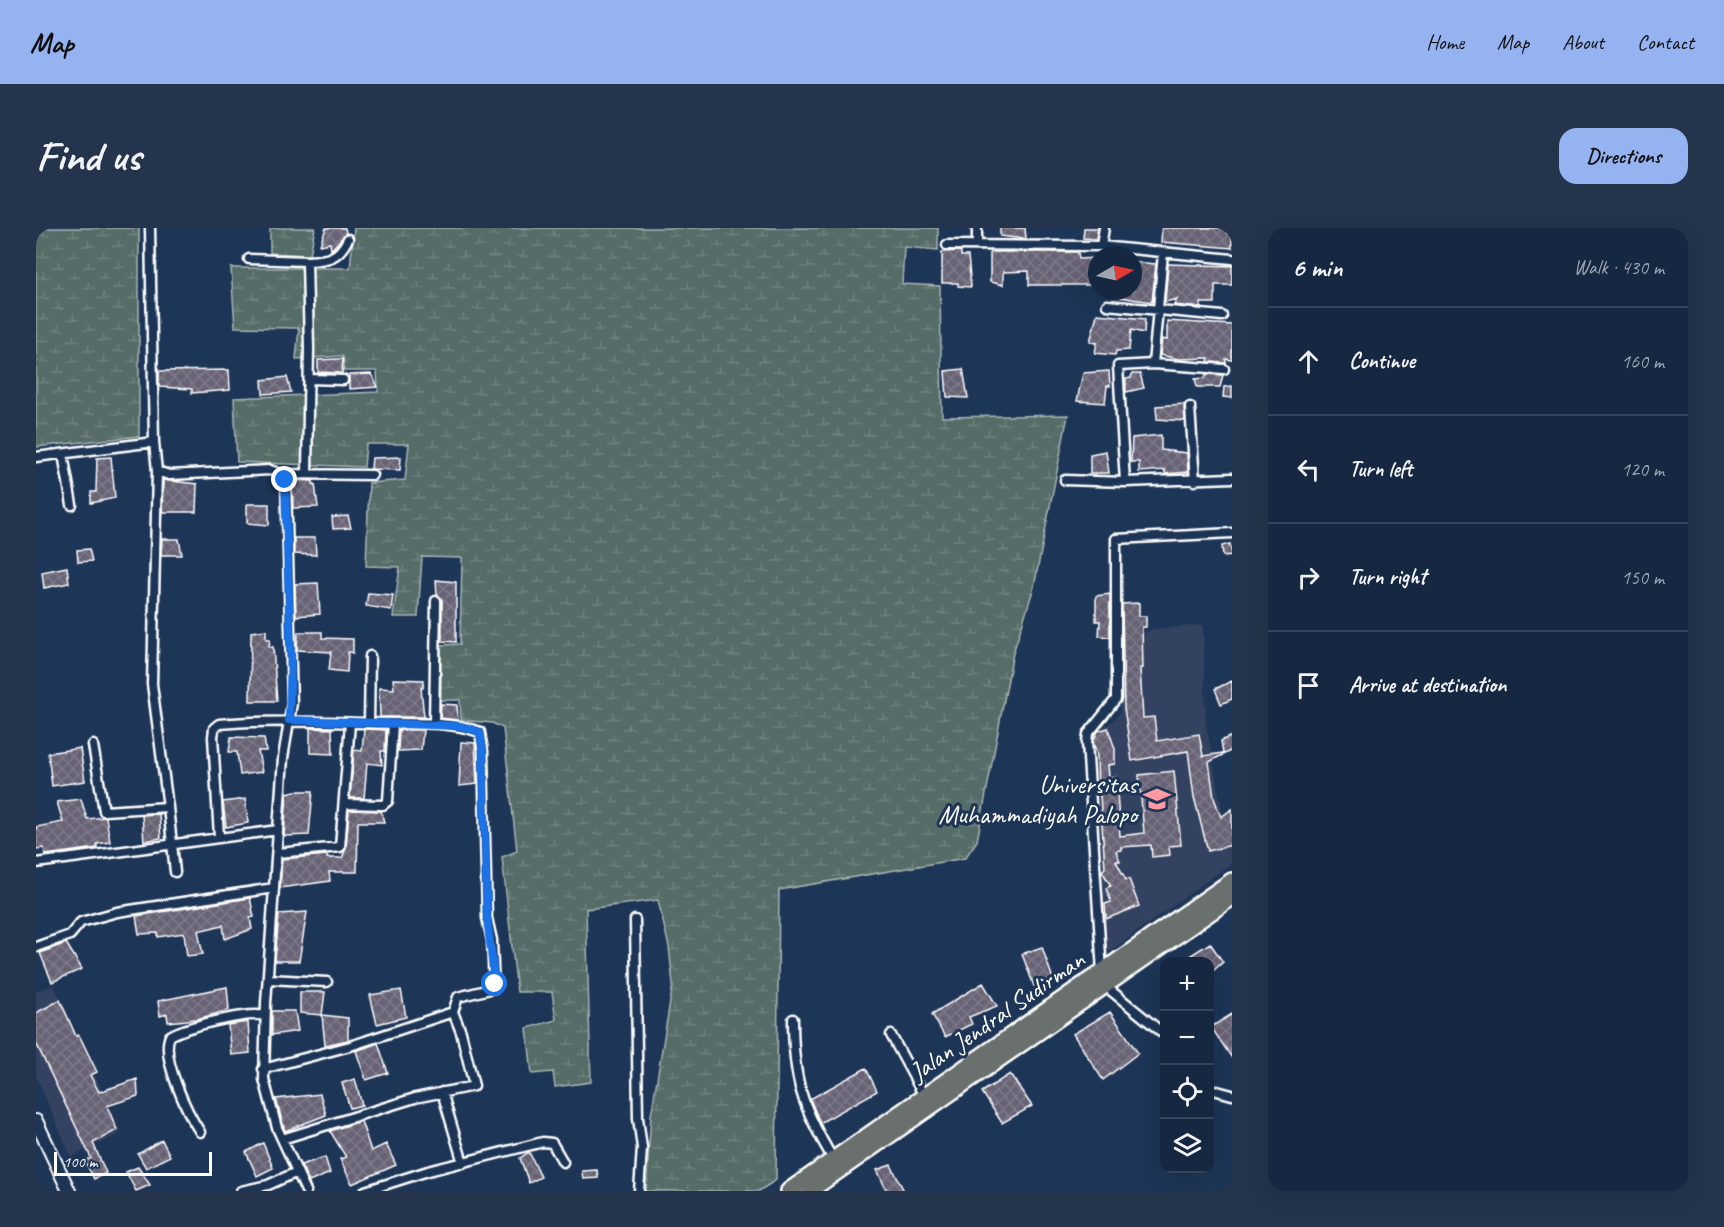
<!DOCTYPE html>
<html lang="en">
<head>
<meta charset="utf-8">
<style>
	:root { --surface:#162841; --page:#23344c; --text:#f1f3f6; --muted:#9ea6b1; --line:#35445a; --accent:#95b2f1 }
	body { margin:0; font-family:Caveat,sans-serif; background:var(--page); color:var(--text) }
	.controls { position:absolute; right:18px; bottom:18px; display:grid; overflow:hidden; border-radius:12px; box-shadow:0 6px 24px #0002 }
	.controls button { width:54px; height:54px; display:grid; place-items:center; padding:0; border:0; border-bottom:2px solid var(--line); background:var(--surface); color:var(--text); font:30px sans-serif }
	.compass { position:absolute; left:1052px; top:18px; width:54px; height:54px; border-radius:50%; background:var(--surface); box-shadow:0 6px 24px #0002; rotate:81deg }
	.scale { position:absolute; left:18px; bottom:15px; width:158px; box-sizing:border-box; padding-left:6px; border:3px solid #fff; border-top:0; font-size:16px; line-height:21px; white-space:nowrap; color:#fff; -webkit-text-stroke:4px #1d3557; paint-order:stroke }
	.stop { position:absolute; width:18px; height:18px; margin:-14px; border:4px solid #1a73e8; border-radius:50%; background:#fff }
	.stop.end { background:#1a73e8; border-color:#fff; box-shadow:0 2px 6px #0008 }
	.list { margin:0; padding:0; list-style:none }
	h2 { display:flex; justify-content:space-between; align-items:center; height:78px; margin:0; padding:0 24px; font-size:26px }
	h2 small { font-size:20px; font-weight:400; color:var(--muted) }
	.list li { display:grid; grid-template-columns:39px 1fr auto; gap:18px; align-items:center; box-sizing:border-box; height:108px; padding:0 24px; border-top:2px solid var(--line) }
	.list b { display:block; font-size:22px; white-space:nowrap }
	.list em { font-size:20px; font-style:normal; color:var(--muted) }
	.icon { flex:none; width:33px; height:33px; fill:none; stroke:currentColor; stroke-width:2; stroke-linecap:round; stroke-linejoin:round }
	.map { position:relative; flex:none; width:1196px; height:963px; overflow:hidden; border-radius:18px }
	header { display:flex; align-items:center; gap:36px; box-sizing:border-box; height:84px; padding:0 30px; background:var(--accent); color:#111 }
	header strong { font-size:28px }
	nav { display:flex; gap:33px; margin-inline-start:auto; font-size:21px }
	.intro { display:flex; align-items:center; justify-content:space-between; box-sizing:border-box; height:144px; padding:0 36px }
	h1 { margin:0; font-size:42px }
	.button { padding:15px 27px; border-radius:18px; background:var(--accent); color:#111; font-size:21px; font-weight:700 }
	main { display:flex; gap:36px; padding:0 36px }
	aside { flex:1; background:var(--surface); border-radius:18px; box-shadow:0 6px 24px #0002 }
	.map>svg:first-child { display:block }
	.built { fill:#334260 }
	.wetland { fill:url(#wetland-marsh); stroke:#aab6b3; stroke-width:1.5 }
	.building { fill:url(#building-cross-hatch); stroke:#fff; stroke-width:1.5 }
	.lines { fill:none; stroke-linecap:round; stroke-linejoin:round }
	.street-casing { stroke:#fff; stroke-width:13 }
	.secondary-casing { stroke:#fff; stroke-width:16 }
	.highway-casing { stroke:#fff; stroke-width:20 }
	.street { stroke:#1d3557; stroke-width:8 }
	.secondary { stroke:#1d3557; stroke-width:12 }
	.highway { stroke:#6b706d; stroke-width:15 }
	.route { stroke:#1a73e8; stroke-width:8 }
	.labels { text-anchor:middle; dominant-baseline:central; stroke-width:6; stroke-linejoin:round; paint-order:stroke }
	.poi-label { font-size:26px; fill:#fff; stroke:#1d3557; text-anchor:end }
	.street-label { font-size:26px; fill:#fff; stroke:#1d3557 }
</style>
</head>
<body>
<header>
<strong>Map</strong>
<nav><a>Home</a><a>Map</a><a>About</a><a>Contact</a></nav>
</header>
<div class="intro"><h1>Find us</h1><a class="button">Directions</a></div>
<main>
<div class="map">
<svg width="1196" height="963" viewBox="0 0 1196 963">
	<defs>
		<pattern id="wetland-marsh" width="20" height="14" patternUnits="userSpaceOnUse" patternTransform="scale(1.5)"><rect width="20" height="14" fill="#566c67"/><path d="M1 5h8M5 5V1M11 12h8M15 12V8" fill="none" stroke="#6f827e"/></pattern>
		<pattern id="building-cross-hatch" width="8" height="8" patternUnits="userSpaceOnUse" patternTransform="scale(1.5)"><rect width="8" height="8" fill="#676274"/><path d="M0 0l8 8M0 8l8-8" fill="none" stroke="#7e7a89"/></pattern>
	</defs>
	<rect width="100%" height="100%" fill="#1d3557"/>
	<filter id="ink" filterUnits="userSpaceOnUse"><feTurbulence type="fractalNoise" baseFrequency=".0167" numOctaves="2"/><feDisplacementMap in="SourceGraphic" scale="12" xChannelSelector="R" yChannelSelector="G"/><feConvolveMatrix kernelMatrix="1 2 1 2 8 2 1 2 1" color-interpolation-filters="sRGB"/></filter>
	<g filter="url(#ink)">
		<path class="built" d="M1167 397 1170 496 1196 635 1070 726 1053 508 1060 501 1076 494 1084 485 1083 415 1117 401Z
			M18 757 85 905 35 929 0 848V763Z"/>
		<path class="wetland" d="M0 0H103V208L0 219Z
			M234 0H279L274 27 234 25Z
			M318 0H902V22L868 19 866 56 904 58 906 189 1032 187 998 359 977 425 941 613 929 630 743 662 740 952 723 963H610L615 887 637 756 633 719 622 672 550 681 555 854 519 859 517 844 496 846 491 800 520 792 516 764H481L466 629 481 623 467 500 456 495 425 492 424 472H405V417L424 416 426 330 386 329 382 389H357L364 339 330 338 333 255 369 252 373 216H330L328 239 201 234 198 170 342 164 341 143H308L306 128 260 131 263 100 199 99 195 40H314Z"/>
		<path class="building" d="M290 0H309L310 5 295 22 294 15 284 17Z
			M964 0H989L990 11 964 8Z
			M1048 0H1062L1060 11 1047 10Z
			M1126 0H1193L1191 5H1196V20L1125 14Z
			M925 23V28H932L935 59 922 58V55H906V24Z
			M954 24H1042L1043 31 1061 30V57H993V43L967 44V57L954 54Z
			M1097 34 1120 36 1116 74 1077 68V63H1097Z
			M1132 36 1196 38V57H1179V75H1165V80L1138 77 1141 71 1129 74Z
			M1061 86 1109 91 1108 105 1095 102 1093 122 1080 123 1079 127 1059 125 1061 115 1054 114Z
			M1131 93 1196 97V132L1190 131V135L1172 134 1173 130 1143 131 1124 127 1126 111 1131 112Z
			M302 131H307L306 145 282 144V132Z
			M927 141 932 170 911 169 909 143Z
			M193 142 194 162 156 165V161L123 159V143Z
			M1073 143 1074 158H1071L1069 175 1041 173 1047 145Z
			M335 146 342 159 313 161V147Z
			M1096 146H1104L1108 160 1090 164V151L1095 150Z
			M1170 146 1187 147 1184 159H1161L1159 151 1169 150Z
			M251 149 255 164 227 166 226 152Z
			M1196 158V170L1187 169 1188 159Z
			M1148 176 1149 193 1121 191 1120 178Z
			M1125 207V222L1151 225 1152 244 1129 246V242L1103 244V234H1095L1096 210Z
			M1070 223 1073 245H1054V226Z
			M75 229 79 270 55 275V264H60L61 230Z
			M365 229 364 242 335 241 336 230Z
			M127 252 161 256 160 284H126Z
			M256 252 277 253V256H279L282 279 257 280Z
			M211 276H233V297L211 295Z
			M312 288 315 300 297 301 296 289Z
			M258 310H279L280 327 258 326Z
			M126 311H143L146 327H125Z
			M1194 316 1196 327 1187 328 1186 318Z
			M53 321 56 333 42 334 41 322Z
			M31 339 33 355 8 360 6 344Z
			M400 352 420 354V414L406 413V373L401 367Z
			M282 355 284 386 260 388 259 356Z
			M332 365 357 367 355 382 330 378Z
			M1074 366V409L1063 408 1064 393H1060V368Z
			M1103 375V388H1110V399H1106L1107 440H1104L1107 490 1118 489 1121 513 1163 506 1167 528 1187 525 1185 513 1196 508V522L1173 534 1178 570 1185 589 1196 581V617L1172 623 1158 569 1152 523 1096 533 1088 480 1086 376Z
			M230 402V411H234L233 419H237L241 473H214L215 404Z
			M262 404H286V410L317 411V425L312 424 311 444 293 442 295 424 261 422Z
			M357 451 388 452 387 460H385L388 489H344L343 460 358 461Z
			M1196 453V471L1185 476 1179 461Z
			M405 476 421 477 422 492 404 490Z
			M274 500 296 501 297 526 274 525Z
			M1072 500 1079 521V536L1072 537 1073 549H1080L1084 608 1108 605 1103 547 1138 543 1145 617 1133 618 1134 627 1116 629 1115 617 1085 619V622L1080 623 1084 633H1080L1090 652 1093 651 1103 678 1070 691 1069 676 1075 674 1070 660 1075 658 1066 643 1069 640 1064 567H1062L1061 527 1057 514 1062 503Z
			M328 501 350 502 349 523H345L346 537 331 535 328 570H314L318 522 326 523Z
			M363 502H387L385 522 362 523Z
			M195 509 228 510 230 523H222L226 544 204 547 201 524H193Z
			M425 514 439 515 441 556 423 558Z
			M44 520 49 553 16 558 12 525Z
			M259 563H277L273 607 248 608 251 565Z
			M45 571 51 591 70 589 74 614 61 616V620L9 627 8 620 0 621V599L27 594 21 574Z
			M209 571 212 595 190 599 187 574Z
			M313 582 345 583 348 594H322L321 644H293L294 653 244 660 246 631 291 627V630H306L310 620Z
			M123 586 125 610 108 613 106 587Z
			M214 670 218 689 214 690 216 701 189 711 187 697 162 703 167 726 151 728 148 705 122 709V705L103 706 100 688Z
			M271 684 263 733H239L243 686Z
			M30 715 46 741 16 754 4 725Z
			M1174 715 1187 734 1173 746V734H1144Z
			M1006 719 1017 751 998 758 986 726Z
			M947 755 961 778 933 789 936 796 909 809 896 786Z
			M191 759 193 782 161 791 132 794 131 786 124 788 122 773Z
			M365 762 370 789 341 796 334 767Z
			M264 764H289L286 787 264 785Z
			M24 772 40 808 43 807 61 844 54 847 63 864 101 851 102 868 71 878 81 902 57 915 70 945 58 951 49 933 55 930 0 815V785Z
			M236 783H259L262 803 236 807Z
			M1074 784 1102 825 1067 852 1037 806Z
			M1196 786V830L1175 799Z
			M286 787 312 790V812L289 817Z
			M212 794 214 825 195 827 192 797Z
			M342 815 352 845 330 852 320 823Z
			M830 840 841 863 784 895 774 871Z
			M974 846 996 878 966 895 946 864Z
			M319 851 326 877 314 880 306 855Z
			M284 866 290 887 249 903 240 871Z
			M325 893 335 923 350 916 360 937 316 956 304 931 310 929 294 903Z
			M126 912 134 928 110 940 102 926Z
			M227 915 237 940 221 948 210 924Z
			M493 924 505 949 493 955 484 930Z
			M289 929 294 945 273 954 265 937Z
			M855 937 868 963H851L841 942Z
			M102 939 114 957 100 963 90 944Z
			M561 942 562 950 547 951 546 943Z"/>
		<g class="lines">
			<defs>
				<path id="street" d="M114 0 118 214 121 243 133 247 234 242 245 246 250 255 256 475 247 530 230 775 228 851 241 900 270 963
					M941 0V16
					M911 17 1065 18 1196 31
					M1065 18 1068 0
					M1127 25 1117 136 1188 141
					M213 31 271 33 273 121 271 245
					M271 33C292 32 302 31 312 11
					M1071 77 1186 88
					M1117 136 1082 138 1089 254 1196 250
					M273 151 307 152
					M1154 179 1159 253
					M27 226 36 277
					M0 229 118 214
					M121 243 116 456 132 579
					M245 246 336 247
					M1029 252 1089 254
					M333 495 334 428
					M398 496 400 373
					M57 517 68 583 132 579 139 644
					M309 576 347 577 352 573 357 496
					M183 609 177 509 178 500 183 496C234 492 284 494 334 495 371 496 409 492 444 504L447 523 451 690 456 712 458 760 422 769 417 784 314 818 227 841
					M242 625 304 619 314 495
					M0 635 242 602
					M599 692 602 890 606 920 603 963
					M0 719 34 707 45 694 81 684 238 660
					M1066 744 1051 514 1052 506 1080 471V311L1196 305
					M232 751 291 754
					M1068 757 1128 806
					M757 791C757 852 766 879 797 931
					M855 807 888 868
					M1174 861 1196 867
					M406 864 427 935
					M164 904C152 886 124 829 134 808 149 799 213 783 229 788
					M246 911 379 870 438 858 425 804 417 784
					M205 963 232 957 261 944
					M329 963 392 943 507 914 516 915 527 934"/>
				<path id="secondary" d="M0 893 33 963"/>
				<path id="highway" d="M753 963 1196 653
					M773 963 1196 669"/>
			</defs>
			<use href="#street" class="street-casing"/>
			<use href="#secondary" class="secondary-casing"/>
			<use href="#highway" class="highway-casing"/>
			<use href="#street" class="street"/>
			<use href="#secondary" class="secondary"/>
			<use href="#highway" class="highway"/>
		</g>
	</g>
	<g class="lines" filter="url(#ink)">
		<path class="route" d="M249 252 255 433 253 492 425 498 444 504 447 523 451 690 459 756"/>
	</g>
	<defs>
		<symbol id="university-bare" viewBox="-9 -9 18 18"><path d="M0-5L7-2L0 1L-7-2ZM-4 1L0 2.5L4 1V4Q0 6-4 4Z" fill="#ff9aa2" stroke="#1d3557" stroke-width="2.5" paint-order="stroke"/></symbol>
	</defs>
	<g fill-rule="evenodd">
		<use href="#university-bare" x="1102" y="552" width="38" height="38"/>
	</g>
	<g class="labels">
		<g class="poi-label">
			<text x="1101" y="556">Universitas<tspan x="1101" dy="30">Muhammadiyah Palopo</tspan></text>
		</g>
		<g class="street-label">
			<text transform="translate(961 788) rotate(-35)">Jalan Jendral Sudirman</text>
		</g>
	</g>
</svg>
<div class="controls">
<button>+</button>
<button>−</button>
<button><svg class="icon" aria-label="locate" viewBox="0 0 24 24"><circle cx="12" cy="12" r="6"/><path d="M12 2v4M12 18v4M2 12h4M18 12h4"/></svg></button>
<button><svg class="icon" aria-label="layers" viewBox="0 0 24 24"><path d="M12 4l9 5-9 5-9-5zM3 14l9 5 9-5"/></svg></button>
</div>
<svg class="compass" viewBox="-18 -18 36 36"><path d="M0-13l5 13h-10z" fill="#e53935"/><path d="M0 13l5-13h-10z" fill="#9ea6b1"/></svg>
<div class="scale">100 m</div>
<div class="stop" style="left:459px;top:756px"></div>
<div class="stop end" style="left:249px;top:252px"></div>
</div>
<aside>
<h2>6 min<small>Walk · 430 m</small></h2>
<ul class="list">
<li><svg class="icon" aria-label="ahead" viewBox="0 0 24 24"><path d="M12 20V5M6 11l6-6 6 6"/></svg><div><b>Continue</b></div><em>160 m</em></li>
<li><svg class="icon" aria-label="left" viewBox="0 0 24 24"><path d="M17 20v-9H6M10 6l-5 5 5 5"/></svg><div><b>Turn left</b></div><em>120 m</em></li>
<li><svg class="icon" aria-label="right" viewBox="0 0 24 24"><path d="M7 20v-9h11M14 6l5 5-5 5"/></svg><div><b>Turn right</b></div><em>150 m</em></li>
<li><svg class="icon" aria-label="arrive" viewBox="0 0 24 24"><path d="M6 21V4h12l-3 4 3 4H6"/></svg><div><b>Arrive at destination</b></div></li>
</ul>
</aside>
</main>
</body>
</html>
